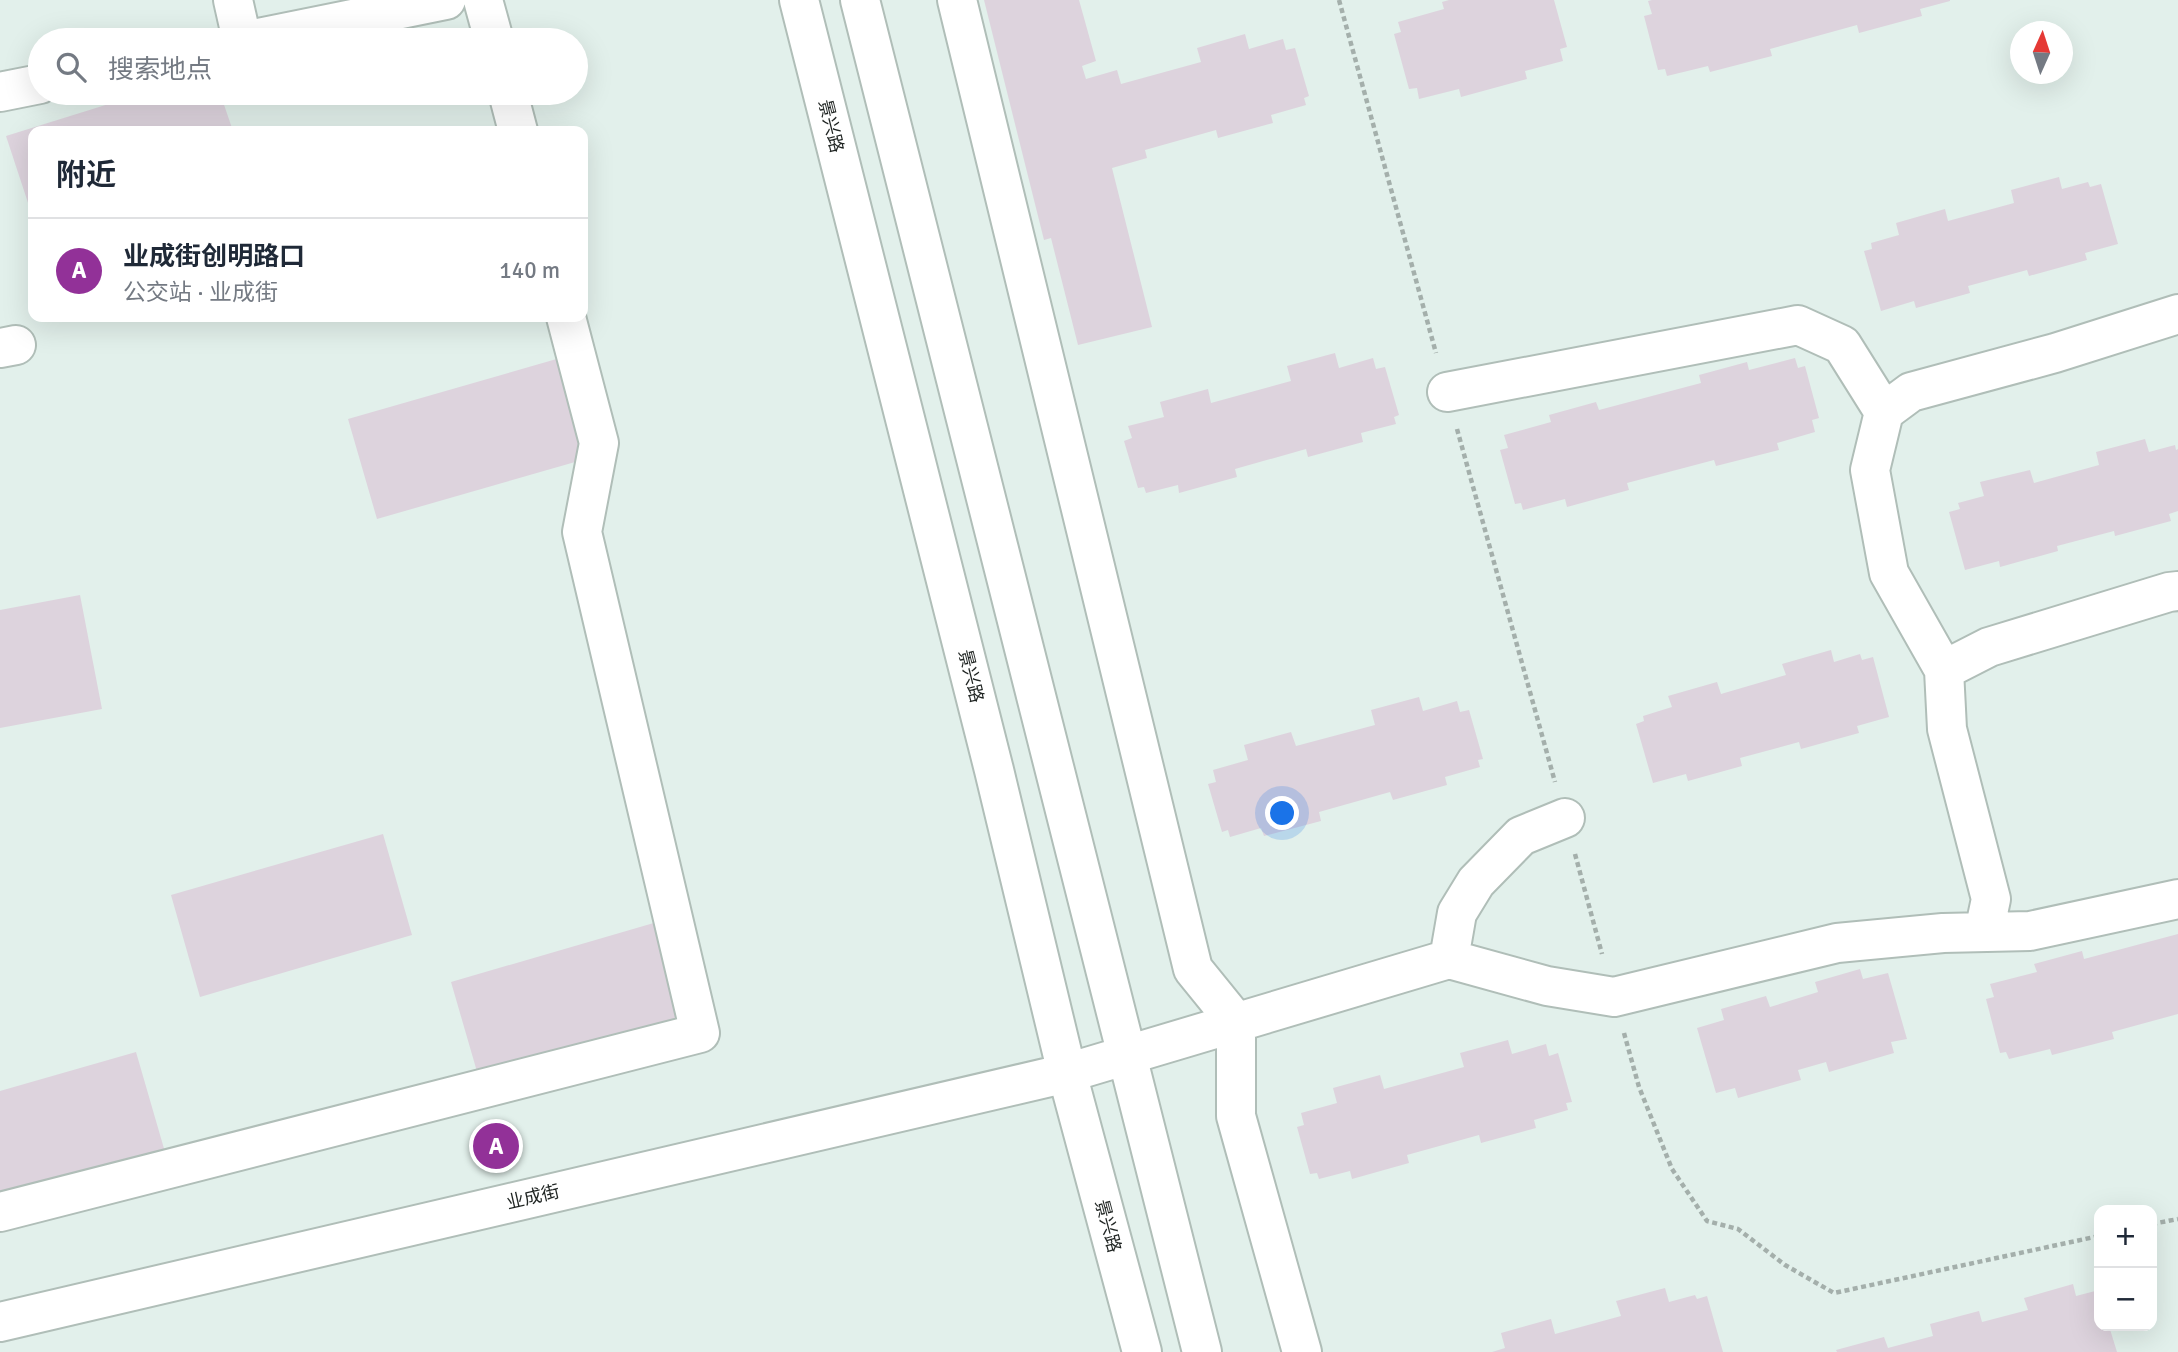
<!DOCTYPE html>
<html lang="zh">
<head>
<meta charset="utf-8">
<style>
	:root { --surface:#fff; --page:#f6f6f7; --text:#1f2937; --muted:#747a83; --line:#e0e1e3; --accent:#923198 }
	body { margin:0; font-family:Signika,"Noto Sans SC",sans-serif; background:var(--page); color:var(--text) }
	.controls { position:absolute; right:21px; bottom:21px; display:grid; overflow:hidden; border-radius:14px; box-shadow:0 7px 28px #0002 }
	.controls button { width:63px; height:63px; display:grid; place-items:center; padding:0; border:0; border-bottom:2px solid var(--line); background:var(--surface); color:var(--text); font:35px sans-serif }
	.compass { position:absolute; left:2010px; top:21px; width:63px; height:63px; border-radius:50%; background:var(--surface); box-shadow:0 7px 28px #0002; rotate:3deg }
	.you { position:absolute; left:1283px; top:814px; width:24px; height:24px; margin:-18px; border:5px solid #fff; border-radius:50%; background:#1a73e8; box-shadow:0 0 0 10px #1a73e833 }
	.badge { display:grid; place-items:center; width:46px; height:46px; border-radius:50%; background:var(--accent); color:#fff; font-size:23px; font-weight:700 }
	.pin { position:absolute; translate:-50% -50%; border:4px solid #fff; box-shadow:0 2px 7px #0006 }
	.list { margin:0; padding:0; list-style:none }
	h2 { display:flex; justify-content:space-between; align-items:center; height:91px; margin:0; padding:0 28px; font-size:30px }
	h2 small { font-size:23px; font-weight:400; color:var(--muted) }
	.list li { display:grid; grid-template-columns:46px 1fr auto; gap:21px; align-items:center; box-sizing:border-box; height:105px; padding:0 28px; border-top:2px solid var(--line) }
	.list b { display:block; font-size:26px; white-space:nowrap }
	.list p { margin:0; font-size:23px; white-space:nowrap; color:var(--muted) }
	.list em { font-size:23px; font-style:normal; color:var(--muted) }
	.icon { flex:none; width:38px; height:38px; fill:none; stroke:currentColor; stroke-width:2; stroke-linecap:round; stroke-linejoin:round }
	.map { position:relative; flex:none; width:2178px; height:1352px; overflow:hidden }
	.search { position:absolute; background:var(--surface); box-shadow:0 7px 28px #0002; left:28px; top:28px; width:560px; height:77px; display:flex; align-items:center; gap:18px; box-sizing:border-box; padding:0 24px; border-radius:38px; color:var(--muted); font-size:26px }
	.panel { position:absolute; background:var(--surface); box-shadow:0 7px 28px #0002; left:28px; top:126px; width:560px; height:196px; border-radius:14px }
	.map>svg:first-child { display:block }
	.building { fill:#ddd3dd }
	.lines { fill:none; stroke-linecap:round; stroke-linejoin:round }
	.minor-casing { stroke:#b0beb8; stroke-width:42 }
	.path { stroke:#a4afab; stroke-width:4.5; stroke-dasharray:5 3.5; stroke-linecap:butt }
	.minor { stroke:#fff; stroke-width:38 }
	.labels { text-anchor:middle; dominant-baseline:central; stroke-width:5; stroke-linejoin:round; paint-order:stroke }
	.street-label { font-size:18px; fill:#1f2422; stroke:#fff }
</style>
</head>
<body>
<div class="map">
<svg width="2178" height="1352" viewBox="0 0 2178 1352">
	<rect width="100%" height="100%" fill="#e2f0eb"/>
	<path class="building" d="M984 0H1079L1096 61 1082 66 1086 79 1117 70 1121 84 1201 62 1197 48 1245 34 1249 49 1283 39 1286 50 1295 48 1309 96 1304 98 1306 105 1271 115 1273 123 1218 138 1216 130 1145 150 1147 158 1112 168 1152 327 1078 345 1051 238 1044 240Z
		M1449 0H1554L1567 47 1560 49 1563 61 1525 71 1527 79 1461 97 1459 89 1419 99 1417 88 1409 89 1394 34 1401 32 1398 22 1444 9 1442 2Z
		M1652 0H1950V1L1920 9 1922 16 1859 33 1857 25 1770 49 1772 56 1710 72 1708 66 1667 76 1665 69 1658 70 1644 16 1652 14 1648 1Z
		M144 93H220L233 131H33V218L6 136Z
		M2059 177 2062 189 2088 182 2090 187 2101 184 2118 244 2085 253 2087 260 2029 276 2027 270 1968 286 1970 293 1916 308 1914 301 1881 311 1864 251 1872 249 1871 243 1899 235 1896 223 1945 209 1948 221 2014 203 2011 190Z
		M1335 353 1339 368 1373 358 1376 369 1385 367 1399 415 1394 417 1396 424 1361 433 1363 442 1308 457 1306 449 1235 469 1237 477 1179 493 1178 485 1146 493 1144 487 1138 488 1124 441 1132 438 1128 426 1164 417 1160 402 1208 389 1211 403 1291 381 1287 366Z
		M560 358 589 458 377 519 348 419Z
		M1795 358 1798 368 1805 366 1819 418 1812 420 1815 432 1777 443 1779 450 1716 466 1714 460 1627 483 1629 490 1567 507 1565 499 1523 510 1521 503 1515 504 1500 450 1508 448 1504 435 1551 422 1549 415 1596 402 1599 410 1701 383 1699 375 1747 362 1749 370Z
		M2145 439 2149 452 2175 445 2176 450 2178 449V511L2169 514 2171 521 2115 536 2114 531 2057 546 2058 551 2000 567 1999 561 1965 570 1949 512 1960 509 1958 503 1984 496 1980 482 2030 470 2034 483 2099 465 2096 452Z
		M80 595 102 709 0 728V610Z
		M1831 650 1834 662 1860 654 1862 660 1873 657 1889 717 1857 726 1859 733 1801 749 1799 742 1740 758 1742 766 1688 781 1686 774 1653 783 1636 724 1644 721 1643 716 1672 707 1668 696 1717 682 1721 694 1786 675 1782 664Z
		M1419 697 1423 711 1457 701 1460 712 1469 710 1483 759 1478 760 1480 767 1445 777 1447 785 1393 800 1390 792 1319 812 1321 821 1264 836 1261 828 1230 837 1228 830 1222 832 1208 784 1216 782 1213 770 1248 760 1244 745 1291 732 1296 746 1375 725 1371 710Z
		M383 834 412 935 200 997 171 895Z
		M664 920 686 1021 480 1082 451 982Z
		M2178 934V1014L2112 1032 2114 1039 2052 1055 2050 1049 2009 1059 2006 1052 2000 1053 1986 999 1994 997 1990 984 2037 972 2034 964 2082 951 2084 959Z
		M1860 969 1863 979 1888 973 1907 1039 1891 1042 1894 1053 1829 1072 1826 1062 1798 1070 1801 1080 1738 1098 1735 1088 1716 1093 1697 1028 1724 1020 1721 1009 1766 996 1770 1007 1818 992 1815 982Z
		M1508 1040 1512 1054 1546 1044 1549 1056 1558 1053 1572 1102 1566 1103 1568 1110 1534 1120 1536 1128 1481 1143 1479 1135 1407 1155 1409 1163 1352 1179 1350 1171 1319 1179 1317 1173 1310 1174 1297 1127 1304 1125 1301 1113 1337 1103 1333 1088 1380 1075 1384 1089 1464 1067 1460 1053Z
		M136 1052 165 1152 0 1198V1091Z
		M2073 1284 2076 1296 2099 1290V1326H2109L2117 1352H1837L1836 1350 1884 1337 1888 1348 1933 1336 1930 1324 1979 1311 1982 1322 2028 1310 2024 1298Z
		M1665 1288 1669 1302 1695 1295 1697 1299 1707 1296 1723 1352H1492L1505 1348 1501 1333 1551 1319 1555 1334 1621 1316 1616 1301Z"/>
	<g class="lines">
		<defs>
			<path id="minor" d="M233 0 242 40
				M483 0 494 40
				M799 0 994 770 1067 1073 1142 1352
				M860 0 1202 1352
				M957 0 1193 969 1236 1022V1116L1302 1352
				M249 40 446 0
				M0 92 40 84
				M508 93 518 131
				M0 348 16 345
				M1447 392 1798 325 1842 345 1884 412
				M1944 670 1889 573 1870 470 1884 412 1911 392 2055 353 2178 314
				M1984 932 1991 899 1947 729 1944 670 1989 647 2169 592 2178 591
				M1449 959 1457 913 1476 882 1521 836 1565 818
				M0 1212 700 1033 582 532 599 443 566 317
				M0 1322 1067 1073 1449 959 1547 986 1614 997 1837 943 1943 933 2030 931 2178 899"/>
		</defs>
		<use href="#minor" class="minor-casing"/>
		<path class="path" d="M1339 0 1436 353
			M1457 429 1555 782
			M1575 854 1602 954
			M1624 1033 1639 1087 1672 1169 1707 1221 1738 1229 1785 1265 1834 1293 2099 1236
			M2152 1224 2178 1219"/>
		<use href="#minor" class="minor"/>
	</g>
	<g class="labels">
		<g class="street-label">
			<text transform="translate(831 126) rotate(76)">景兴路</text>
			<text transform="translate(971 676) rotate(76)">景兴路</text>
			<text transform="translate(533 1197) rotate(-13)">业成街</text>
			<text transform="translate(1108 1226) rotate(75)">景兴路</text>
		</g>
	</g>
</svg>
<div class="controls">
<button>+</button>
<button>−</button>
</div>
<svg class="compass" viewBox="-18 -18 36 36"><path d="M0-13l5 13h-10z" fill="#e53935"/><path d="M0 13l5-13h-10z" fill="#747a83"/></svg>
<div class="you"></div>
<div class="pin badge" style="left:496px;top:1146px">A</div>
<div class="search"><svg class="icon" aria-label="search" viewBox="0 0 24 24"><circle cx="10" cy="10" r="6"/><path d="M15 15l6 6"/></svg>搜索地点</div>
<section class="panel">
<h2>附近<small></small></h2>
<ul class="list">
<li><span class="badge">A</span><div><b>业成街创明路口</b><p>公交站 · 业成街</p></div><em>140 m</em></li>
</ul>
</section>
</div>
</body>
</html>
